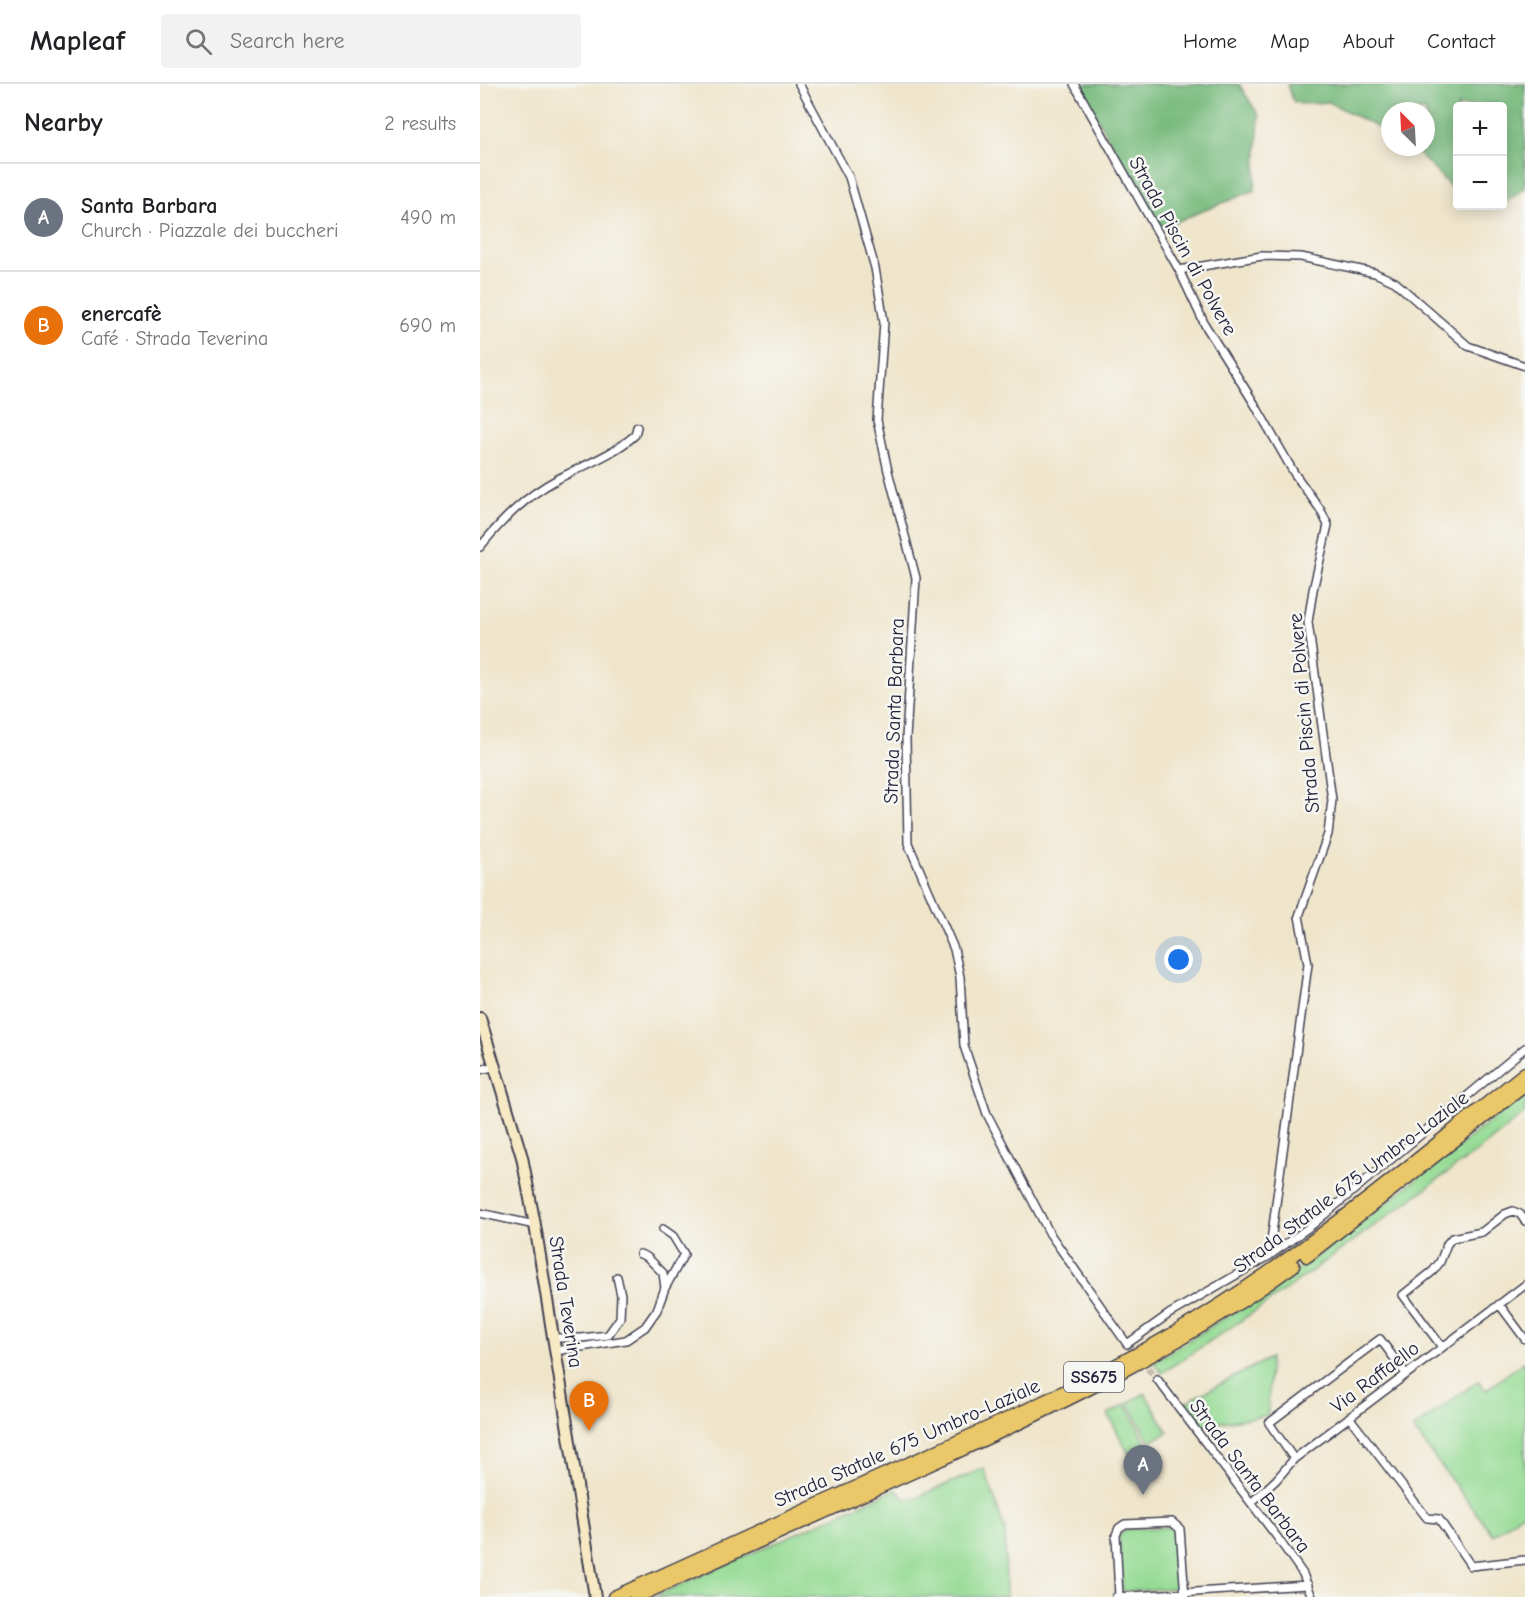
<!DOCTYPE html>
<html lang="en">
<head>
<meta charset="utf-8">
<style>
	:root { --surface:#fff; --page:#f2f2f2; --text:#202124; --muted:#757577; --line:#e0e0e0; --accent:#d1495b }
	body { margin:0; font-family:"Comic Neue",sans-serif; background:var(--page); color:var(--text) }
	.controls { position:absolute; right:18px; top:18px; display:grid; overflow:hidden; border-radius:6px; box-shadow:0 3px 15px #0003 }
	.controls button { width:54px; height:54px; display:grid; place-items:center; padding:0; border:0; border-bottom:2px solid var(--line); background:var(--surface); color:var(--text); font:30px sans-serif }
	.compass { position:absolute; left:901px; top:18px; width:54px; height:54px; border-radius:50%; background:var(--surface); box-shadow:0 3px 15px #0003; rotate:336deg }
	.you { position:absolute; left:699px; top:876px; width:21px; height:21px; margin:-15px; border:4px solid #fff; border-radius:50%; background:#1a73e8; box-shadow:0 0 0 9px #1a73e833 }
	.badge { display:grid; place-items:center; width:39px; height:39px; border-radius:50%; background:var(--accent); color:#fff; font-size:20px; font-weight:700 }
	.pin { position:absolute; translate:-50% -50px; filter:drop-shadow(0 2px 3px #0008) }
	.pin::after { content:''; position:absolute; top:32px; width:21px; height:18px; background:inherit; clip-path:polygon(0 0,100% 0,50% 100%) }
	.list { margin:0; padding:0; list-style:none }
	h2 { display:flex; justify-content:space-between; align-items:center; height:78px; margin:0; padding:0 24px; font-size:26px }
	h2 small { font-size:20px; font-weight:400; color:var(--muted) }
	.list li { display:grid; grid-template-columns:39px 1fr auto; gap:18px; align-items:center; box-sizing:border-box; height:108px; padding:0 24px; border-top:2px solid var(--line) }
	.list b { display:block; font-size:22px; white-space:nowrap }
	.list p { margin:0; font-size:20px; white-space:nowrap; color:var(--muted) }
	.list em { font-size:20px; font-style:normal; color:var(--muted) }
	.icon { flex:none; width:33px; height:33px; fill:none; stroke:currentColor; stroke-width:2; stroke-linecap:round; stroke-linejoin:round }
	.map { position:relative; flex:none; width:1045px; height:1513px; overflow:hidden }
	header { display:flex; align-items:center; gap:36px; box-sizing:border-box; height:84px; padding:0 30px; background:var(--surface); border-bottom:2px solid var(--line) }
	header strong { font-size:28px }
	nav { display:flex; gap:33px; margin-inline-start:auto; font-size:21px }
	.search { width:420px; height:54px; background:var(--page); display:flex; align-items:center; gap:15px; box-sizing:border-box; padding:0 21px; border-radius:6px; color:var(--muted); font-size:22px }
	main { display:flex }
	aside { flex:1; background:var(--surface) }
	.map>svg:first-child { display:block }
	.green { fill:#95db94; stroke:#5c7e68; stroke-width:1.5 }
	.forest { fill:#78bb7e; stroke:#4d6e5c; stroke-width:1.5 }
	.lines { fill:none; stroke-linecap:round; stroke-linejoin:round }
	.minor-tunnel { stroke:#c6beae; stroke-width:7; stroke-dasharray:7 3.5; stroke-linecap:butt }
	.minor-casing { stroke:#413f51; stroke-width:10 }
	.secondary-casing { stroke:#413f51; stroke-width:14 }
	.trunk-casing { stroke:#413f51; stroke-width:15 }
	.minor { stroke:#fff; stroke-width:7 }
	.secondary { stroke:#f7e9c3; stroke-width:10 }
	.trunk { stroke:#eac769; stroke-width:12 }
	.labels { text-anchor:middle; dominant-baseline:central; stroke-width:5; stroke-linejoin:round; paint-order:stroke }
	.shield { fill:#f6f6f2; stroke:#626272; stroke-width:1.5 }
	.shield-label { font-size:18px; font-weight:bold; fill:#22223b }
	.street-label { font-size:20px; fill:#22223b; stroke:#f6f6f2 }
</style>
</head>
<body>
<header>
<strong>Mapleaf</strong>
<div class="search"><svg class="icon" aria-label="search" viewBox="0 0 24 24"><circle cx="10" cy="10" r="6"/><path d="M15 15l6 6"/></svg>Search here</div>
<nav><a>Home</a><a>Map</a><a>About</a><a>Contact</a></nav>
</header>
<main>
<aside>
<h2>Nearby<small>2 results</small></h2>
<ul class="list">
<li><span class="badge" style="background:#6b7280">A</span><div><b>Santa Barbara</b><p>Church · Piazzale dei buccheri</p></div><em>490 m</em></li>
<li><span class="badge" style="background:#e8710a">B</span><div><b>enercafè</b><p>Café · Strada Teverina</p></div><em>690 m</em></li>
</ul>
</aside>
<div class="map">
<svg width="1045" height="1513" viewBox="0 0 1045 1513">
	<rect width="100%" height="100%" fill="#f6f6f2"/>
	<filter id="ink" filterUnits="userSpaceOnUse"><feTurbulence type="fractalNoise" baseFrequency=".0167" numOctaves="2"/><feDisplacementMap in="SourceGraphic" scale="12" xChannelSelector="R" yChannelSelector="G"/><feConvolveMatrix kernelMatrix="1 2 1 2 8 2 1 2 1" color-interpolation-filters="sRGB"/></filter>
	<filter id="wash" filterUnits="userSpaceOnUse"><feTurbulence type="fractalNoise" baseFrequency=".008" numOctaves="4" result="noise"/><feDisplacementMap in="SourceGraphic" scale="24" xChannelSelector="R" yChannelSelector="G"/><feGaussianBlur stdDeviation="1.35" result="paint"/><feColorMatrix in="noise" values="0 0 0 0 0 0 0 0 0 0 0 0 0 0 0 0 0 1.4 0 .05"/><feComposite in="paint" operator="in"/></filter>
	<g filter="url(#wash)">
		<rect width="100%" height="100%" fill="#efe5cb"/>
		<path class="green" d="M1045 1010V1029L999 1066 786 1220 682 1289 673 1278 748 1232 834 1175Z
			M790 1274 788 1331 724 1341 706 1318Z
			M1045 1277V1427L1013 1451 933 1345 998 1297 1006 1306Z
			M665 1309 688 1348 670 1358 648 1319Z
			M646 1320 666 1359 648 1369 628 1330Z
			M504 1384 525 1446 526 1513H173L416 1405 425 1415 435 1414Z
			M690 1443 694 1447 698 1504 645 1507 642 1504 639 1452 646 1445Z"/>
		<path class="forest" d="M598 0H759L779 32 775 106 683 143 672 132Z
			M807 0H1045V104L1023 120 1022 22H978L977 109 932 63H946V27H910V50L849 18 821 20 813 17Z"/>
	</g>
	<g filter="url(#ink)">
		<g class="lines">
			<path class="minor-tunnel" d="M647 1260 677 1295"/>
			<defs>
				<path id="minor" d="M319 0 369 93 395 184 404 238 397 336 408 387 436 494 426 654 428 759 474 865 480 893 484 962 507 1030 570 1150 647 1260 689 1230 789 1172 832 1141 1045 964
					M594 0 699 186 725 241 774 319 814 389 840 425 848 441 833 506 828 538 852 716 848 750 819 832 828 880 789 1172
					M699 186 782 172 821 173 895 189 915 198 988 262 1045 282
					M0 463C22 436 45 413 76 396 102 382 133 371 155 351L157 343
					M0 986 16 982
					M0 1129 55 1141
					M160 1170 167 1173 183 1189 185 1204
					M1019 1220 1045 1255
					M73 1254H101L128 1251 140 1234 141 1211 137 1193
					M962 1263 923 1211 953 1187 960 1178 967 1160 972 1154 1002 1148 1025 1130 1033 1127 1040 1130 1045 1137
					M75 1267 146 1256 165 1243 177 1226 185 1204 204 1170 193 1152 183 1145
					M677 1295 797 1453 823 1490 832 1513
					M869 1333 947 1434 959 1435 991 1482 1045 1476
					M814 1375 789 1339 900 1255 926 1290
					M771 1419 796 1396 814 1375 1045 1201
					M636 1513 828 1501
					M639 1513 636 1451 639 1444 645 1440 692 1438 700 1445 705 1513"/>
				<path id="secondary" d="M0 934 42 1073 55 1141 115 1513"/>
				<path id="trunk" d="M827 1172 1045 1001
					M134 1513C229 1470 324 1427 419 1384 511 1343 603 1302 691 1251 818 1177 930 1081 1045 989
					M156 1513C253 1469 350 1426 446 1382 574 1324 699 1264 813 1182"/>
			</defs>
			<use href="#minor" class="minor-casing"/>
			<use href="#secondary" class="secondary-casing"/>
			<use href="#trunk" class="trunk-casing"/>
			<use href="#minor" class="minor"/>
			<use href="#secondary" class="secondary"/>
			<use href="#trunk" class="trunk"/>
		</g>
	</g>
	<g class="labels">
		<rect class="shield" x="584" y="1278" width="60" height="30" rx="4.5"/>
		<g class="shield-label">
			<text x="614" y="1293">SS675</text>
		</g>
		<g class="street-label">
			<text transform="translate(703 162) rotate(61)">Strada Piscin di Polvere</text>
			<text transform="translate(414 627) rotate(-88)">Strada Santa Barbara</text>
			<text transform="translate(824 629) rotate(-95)">Strada Piscin di Polvere</text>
			<text transform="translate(871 1098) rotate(-37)">Strada Statale 675 Umbro-Laziale</text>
			<text transform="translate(86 1218) rotate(81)">Strada Teverina</text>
			<text transform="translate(895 1293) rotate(-37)">Via Raffaello</text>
			<text transform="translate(427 1359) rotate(-24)">Strada Statale 675 Umbro-Laziale</text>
			<text transform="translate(770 1392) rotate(53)">Strada Santa Barbara</text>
		</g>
	</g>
</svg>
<div class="controls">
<button>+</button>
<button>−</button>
</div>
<svg class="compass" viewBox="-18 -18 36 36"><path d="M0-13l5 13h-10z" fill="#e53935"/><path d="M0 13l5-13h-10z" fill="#757577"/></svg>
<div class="you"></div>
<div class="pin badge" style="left:663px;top:1411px;background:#6b7280">A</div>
<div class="pin badge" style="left:109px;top:1347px;background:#e8710a">B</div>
</div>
</main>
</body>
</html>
